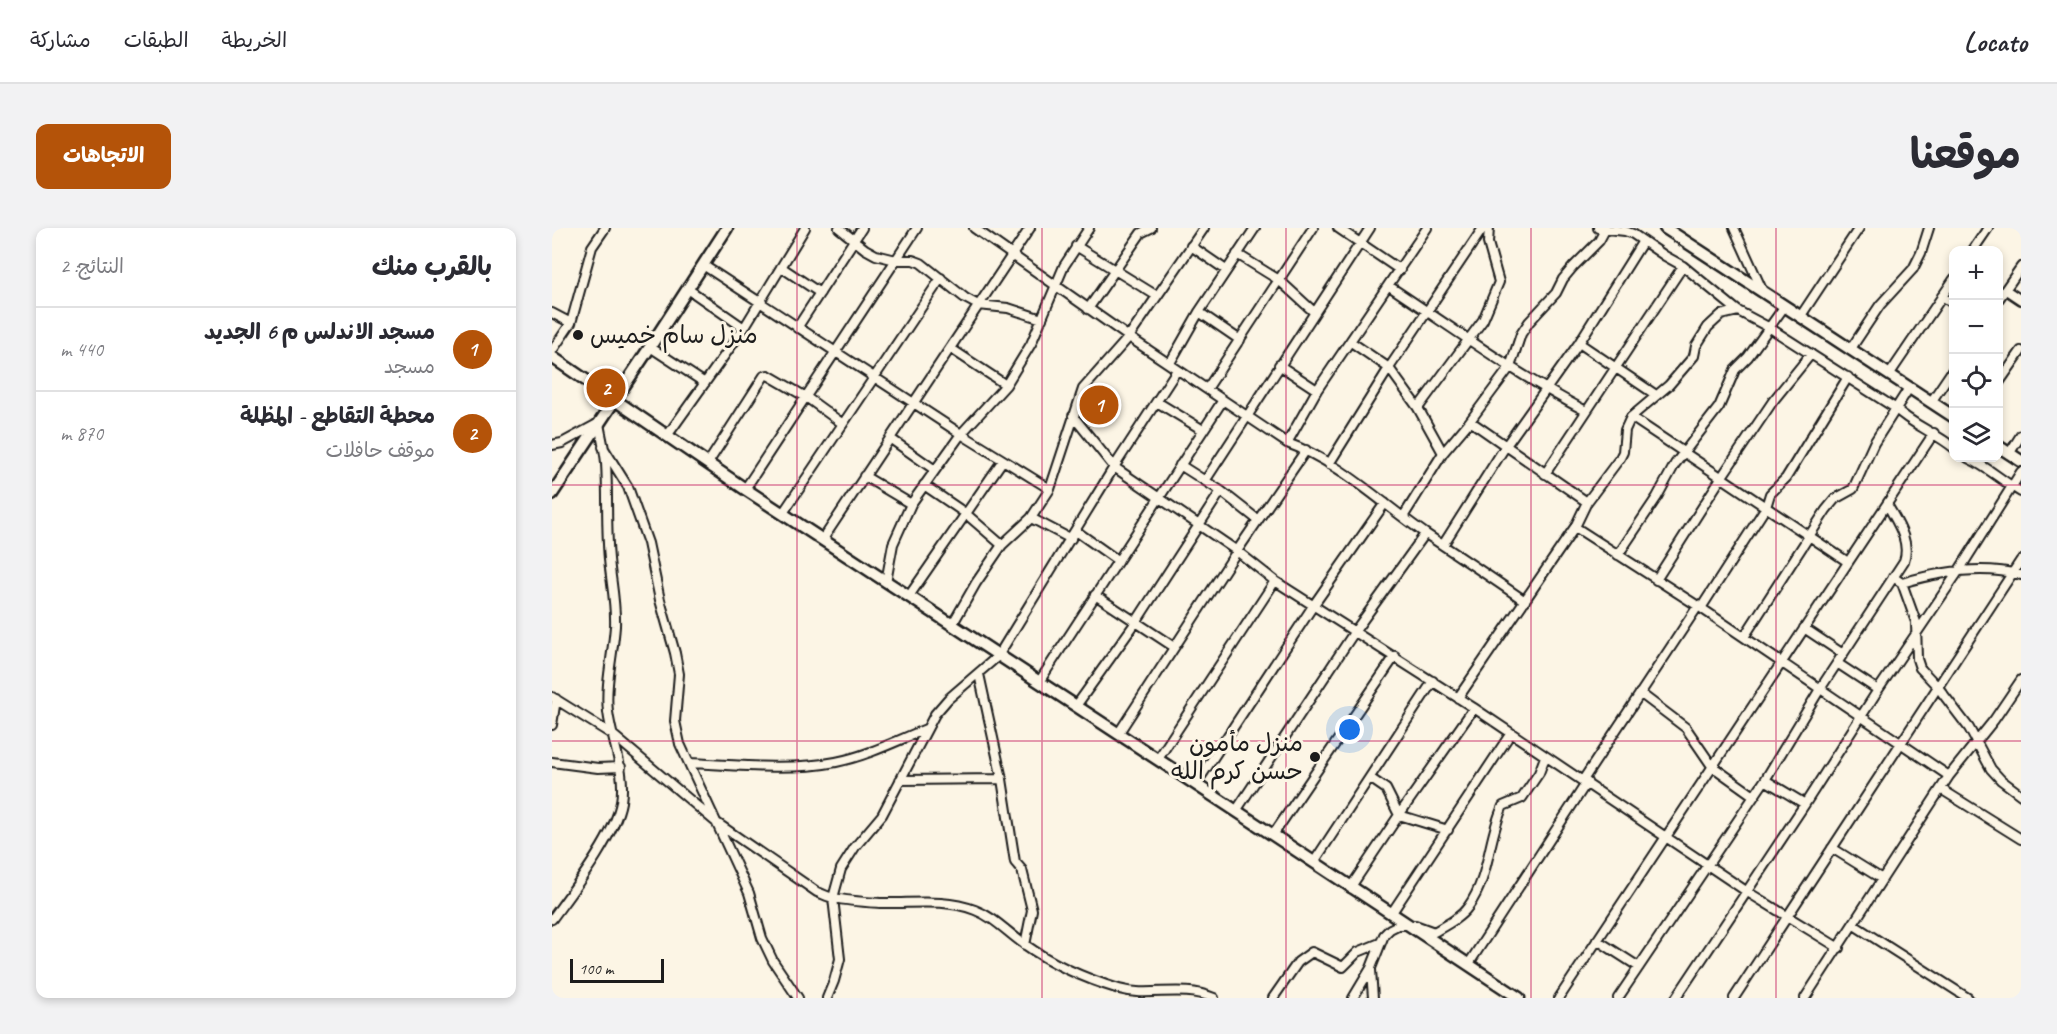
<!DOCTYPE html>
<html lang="ar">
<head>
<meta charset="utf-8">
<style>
	:root { --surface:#fff; --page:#f2f2f3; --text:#2b2b33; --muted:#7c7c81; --line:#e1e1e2; --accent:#b45309 }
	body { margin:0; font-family:Caveat,"Playpen Sans Arabic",sans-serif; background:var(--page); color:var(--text); direction:rtl }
	.controls { position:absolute; right:18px; top:18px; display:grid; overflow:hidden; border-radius:12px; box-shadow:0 3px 9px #0003 }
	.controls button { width:54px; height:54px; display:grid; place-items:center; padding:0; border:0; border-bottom:2px solid var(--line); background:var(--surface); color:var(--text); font:30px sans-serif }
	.scale { position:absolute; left:18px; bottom:15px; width:94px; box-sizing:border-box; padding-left:6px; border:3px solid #1c1c1c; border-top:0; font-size:16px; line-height:21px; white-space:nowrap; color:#1c1c1c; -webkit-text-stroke:4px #fcf5e5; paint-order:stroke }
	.you { position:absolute; left:798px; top:502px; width:21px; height:21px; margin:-15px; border:4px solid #fff; border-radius:50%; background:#1a73e8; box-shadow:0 0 0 9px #1a73e833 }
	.badge { display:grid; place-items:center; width:39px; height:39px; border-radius:50%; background:var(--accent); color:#fff; font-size:20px; font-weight:700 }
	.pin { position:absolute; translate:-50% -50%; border:3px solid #fff; box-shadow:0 2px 6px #0006 }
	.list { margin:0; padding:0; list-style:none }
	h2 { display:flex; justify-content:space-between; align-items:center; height:78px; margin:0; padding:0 24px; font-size:26px }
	h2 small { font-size:20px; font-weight:400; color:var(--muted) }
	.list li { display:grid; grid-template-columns:39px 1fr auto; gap:18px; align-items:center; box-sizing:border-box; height:84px; padding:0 24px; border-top:2px solid var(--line) }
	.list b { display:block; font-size:22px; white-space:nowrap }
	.list p { margin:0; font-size:20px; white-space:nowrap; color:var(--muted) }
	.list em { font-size:20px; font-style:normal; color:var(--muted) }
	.icon { flex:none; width:33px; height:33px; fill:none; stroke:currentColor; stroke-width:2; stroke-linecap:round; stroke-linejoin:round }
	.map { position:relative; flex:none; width:1469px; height:770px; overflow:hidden; direction:ltr; border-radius:12px }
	header { display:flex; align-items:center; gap:36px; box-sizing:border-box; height:84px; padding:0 30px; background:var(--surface); border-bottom:2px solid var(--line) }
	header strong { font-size:28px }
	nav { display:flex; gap:33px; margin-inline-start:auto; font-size:21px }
	.intro { display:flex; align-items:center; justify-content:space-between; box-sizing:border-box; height:144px; padding:0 36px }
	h1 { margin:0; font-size:42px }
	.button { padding:15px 27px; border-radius:12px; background:var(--accent); color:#fff; font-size:21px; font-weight:700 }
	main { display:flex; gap:36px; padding:0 36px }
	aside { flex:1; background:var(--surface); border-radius:12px; box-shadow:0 3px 9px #0003 }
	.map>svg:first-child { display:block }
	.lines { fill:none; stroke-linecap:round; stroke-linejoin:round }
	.street-casing { stroke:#1c1c1c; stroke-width:12 }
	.secondary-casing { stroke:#1c1c1c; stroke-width:15 }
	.street { stroke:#fcf5e5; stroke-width:8 }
	.secondary { stroke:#fcf5e5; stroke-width:10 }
	.grid { fill:none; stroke:#c2185b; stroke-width:1.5; stroke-opacity:0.55 }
	.poi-dot { fill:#1c1c1c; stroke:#fcf5e5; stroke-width:2 }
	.labels { text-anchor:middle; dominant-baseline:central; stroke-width:6; stroke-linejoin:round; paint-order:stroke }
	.poi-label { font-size:24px; fill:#1c1c1c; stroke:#fcf5e5; text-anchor:start }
</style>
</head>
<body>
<header>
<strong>Locato</strong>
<nav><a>الخريطة</a><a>الطبقات</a><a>مشاركة</a></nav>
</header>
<div class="intro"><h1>موقعنا</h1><a class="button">الاتجاهات</a></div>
<main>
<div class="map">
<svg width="1469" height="770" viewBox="0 0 1469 770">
	<rect width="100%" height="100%" fill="#fcf5e5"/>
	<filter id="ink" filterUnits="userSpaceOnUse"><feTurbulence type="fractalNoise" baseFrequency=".0167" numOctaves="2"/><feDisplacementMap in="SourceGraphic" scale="12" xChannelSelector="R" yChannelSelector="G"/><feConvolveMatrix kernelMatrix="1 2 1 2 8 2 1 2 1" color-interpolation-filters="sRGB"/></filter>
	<g filter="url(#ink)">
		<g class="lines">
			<defs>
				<path id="street" d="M287 0 313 21 324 27 344 32H361L369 35 413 70 426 77 456 80 490 91
					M422 0 577 109 735 215C787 233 829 275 874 306 907 328 940 350 973 373
					M786 0 848 42
					M1046 0 1073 3 1081 6 1113 28 1131 38 1186 83 1218 100 1343 180C1360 197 1383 204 1402 220
					M1182 0 1211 64
					M524 18 605 68
					M639 18 674 42
					M1421 22 1436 0
					M685 26 727 52 762 84
					M151 37 409 206 498 261
					M229 39 268 65
					M837 58C902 101 965 147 1034 183
					M136 61 192 100
					M1454 62 1469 72
					M1390 68 1402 76
					M1446 72 1469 39
					M536 81 589 5 599 0
					M647 84 688 112
					M0 85 19 95
					M1248 89 1307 0
					M245 100 310 0
					M799 114 837 140 866 180 891 225 918 193 1035 274
					M1027 115 1104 167
					M98 119 153 155
					M398 120 454 157
					M1298 122 1328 77 1361 41 1369 25 1377 0
					M0 123 19 95 40 19 53 0
					M618 135 647 84 703 0
					M727 137 765 162
					M1337 147 1402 51
					M1446 156 1469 123
					M655 161 761 0
					M605 174 651 202
					M1379 174 1402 140
					M866 180 931 92 947 54 936 15 937 0
					M521 188 562 239 685 323 723 353 922 480 1194 663 1287 720
					M1079 189 1296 334
					M918 193 958 139 969 106 977 94 1004 65 1011 51 1021 39 1047 13 1054 0
					M115 208 192 100 253 0
					M339 211 383 242
					M735 215 765 162 875 0
					M0 217 10 215 47 195C49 208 53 222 54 235 56 267 54 299 57 331 59 354 64 375 63 398 61 427 53 456 56 484 60 515 74 542 69 574 63 608 21 662 0 691
					M51 219 76 259 96 315 108 372 123 425 127 446 123 493 128 516 197 665 210 710 221 733 246 770
					M1457 226 1469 207
					M1416 230C1436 239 1450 253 1469 264
					M156 235 212 148 216 147 254 169 291 196
					M777 236 837 140 931 0
					M628 237 669 263 706 292
					M993 246 1131 38
					M312 248 359 276
					M653 253 818 0
					M372 257 413 285 450 317
					M193 261 365 0
					M231 285 389 50
					M851 289 891 225
					M479 290 519 311
					M1023 299 1146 378 1397 548
					M524 303 565 332
					M271 311 478 0
					M891 317 953 219 1027 115 1091 13
					M1066 327 1105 269 1123 236 1167 179 1183 142 1196 129 1232 79
					M1341 349 1350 355 1364 394 1365 431 1368 440 1385 458 1417 500 1439 541 1449 552 1469 567
					M1104 352 1169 250 1221 173 1259 126
					M334 354 341 316 359 276 409 206 454 157 479 116 512 38 537 0
					M1350 355C1387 344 1431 337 1469 347
					M543 367 622 419
					M357 368 451 232
					M1149 380 1214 279 1218 266 1234 250 1296 149
					M400 397 424 355 450 317 479 290 498 261 531 161 577 109 652 0
					M1252 400 1291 426
					M1192 409 1274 282 1283 271 1301 261 1322 215 1357 160
					M1285 435 1326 462
					M427 446 450 551 463 634 470 642 480 682 473 717
					M487 454 671 172
					M1088 465 1134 500 1160 538 1202 568
					M0 469 61 507 165 595 265 664C271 666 276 669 282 670 296 673 313 674 328 675 360 676 391 670 423 682 442 689 456 705 472 716 500 736 534 751 567 761 598 770 629 756 662 770
					M906 470 1023 299 1035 274 1068 230 1071 224 1073 202 1079 189 1117 157 1142 128 1144 118 1156 99 1169 87 1186 83
					M524 478 584 394 669 263
					M0 497 4 471
					M566 506 685 323 754 222
					M606 531 723 353
					M0 534 46 540 69 539
					M137 535C184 537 238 543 284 534 315 528 344 513 374 501
					M818 550 834 561 847 587 896 602
					M348 552 450 551
					M1031 552 1146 378
					M1213 552 1253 576
					M644 556 761 378 833 275
					M1389 561 1469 611
					M684 583 803 403 873 306
					M721 607 843 428
					M1280 620 1330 651
					M762 634 881 453
					M798 660 847 587 922 480
					M839 686 959 505
					M863 697 882 704C894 697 908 690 916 679 938 649 936 610 951 578L970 570 987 545 993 529
					M1302 697 1416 770
					M1045 712 1087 739
					M916 737 1035 554
					M819 742 821 770
					M275 770 282 753 288 731 281 670 289 641 303 619 330 587 383 486 396 471 446 428 562 239 625 142
					M721 770 746 734 760 724 791 739 806 724 828 715
					M801 770 819 740 832 707 838 701 846 697H855
					M1007 770 1382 205
					M1066 770 1213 552 1268 461 1352 333C1359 313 1344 293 1335 276
					M1124 770 1253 576 1326 462 1406 344 1469 244
					M1182 770 1469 332
					M1253 770 1397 548 1442 492 1469 452"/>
				<path id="secondary" d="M1113 0 1402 189
					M0 129 193 261 721 607 967 770
					M1446 218 1469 233
					M0 266 98 119 175 0"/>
			</defs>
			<use href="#street" class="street-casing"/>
			<use href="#secondary" class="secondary-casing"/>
			<use href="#street" class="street"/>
			<use href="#secondary" class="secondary"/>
		</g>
	</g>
	<path class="grid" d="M245 0V770M490 0V770M734 0V770M979 0V770M1224 0V770M0 257H1469M0 513H1469"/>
	<g class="poi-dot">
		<circle cx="26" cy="107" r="6"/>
		<circle cx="763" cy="529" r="6"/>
	</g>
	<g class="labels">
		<g class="poi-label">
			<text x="38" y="107">منزل سام خميس</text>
			<text x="751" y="515" text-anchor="end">منزل مأمون<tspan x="751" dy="28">حسن كرم الله</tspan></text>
		</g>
	</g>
</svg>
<div class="controls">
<button>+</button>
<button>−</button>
<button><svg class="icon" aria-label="locate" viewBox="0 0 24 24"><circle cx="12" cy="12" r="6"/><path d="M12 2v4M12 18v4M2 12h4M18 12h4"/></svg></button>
<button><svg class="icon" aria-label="layers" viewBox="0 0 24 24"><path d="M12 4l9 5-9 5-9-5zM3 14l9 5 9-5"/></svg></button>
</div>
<div class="scale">100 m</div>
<div class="you"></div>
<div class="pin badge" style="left:547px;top:177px">1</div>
<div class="pin badge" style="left:54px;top:160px">2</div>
</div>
<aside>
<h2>بالقرب منك<small>النتائج: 2</small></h2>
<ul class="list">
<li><span class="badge">1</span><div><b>مسجد الاندلس م 6 الجديد</b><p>مسجد</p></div><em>440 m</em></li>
<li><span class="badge">2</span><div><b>محطة التقاطع - المظلة</b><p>موقف حافلات</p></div><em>870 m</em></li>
</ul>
</aside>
</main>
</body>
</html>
